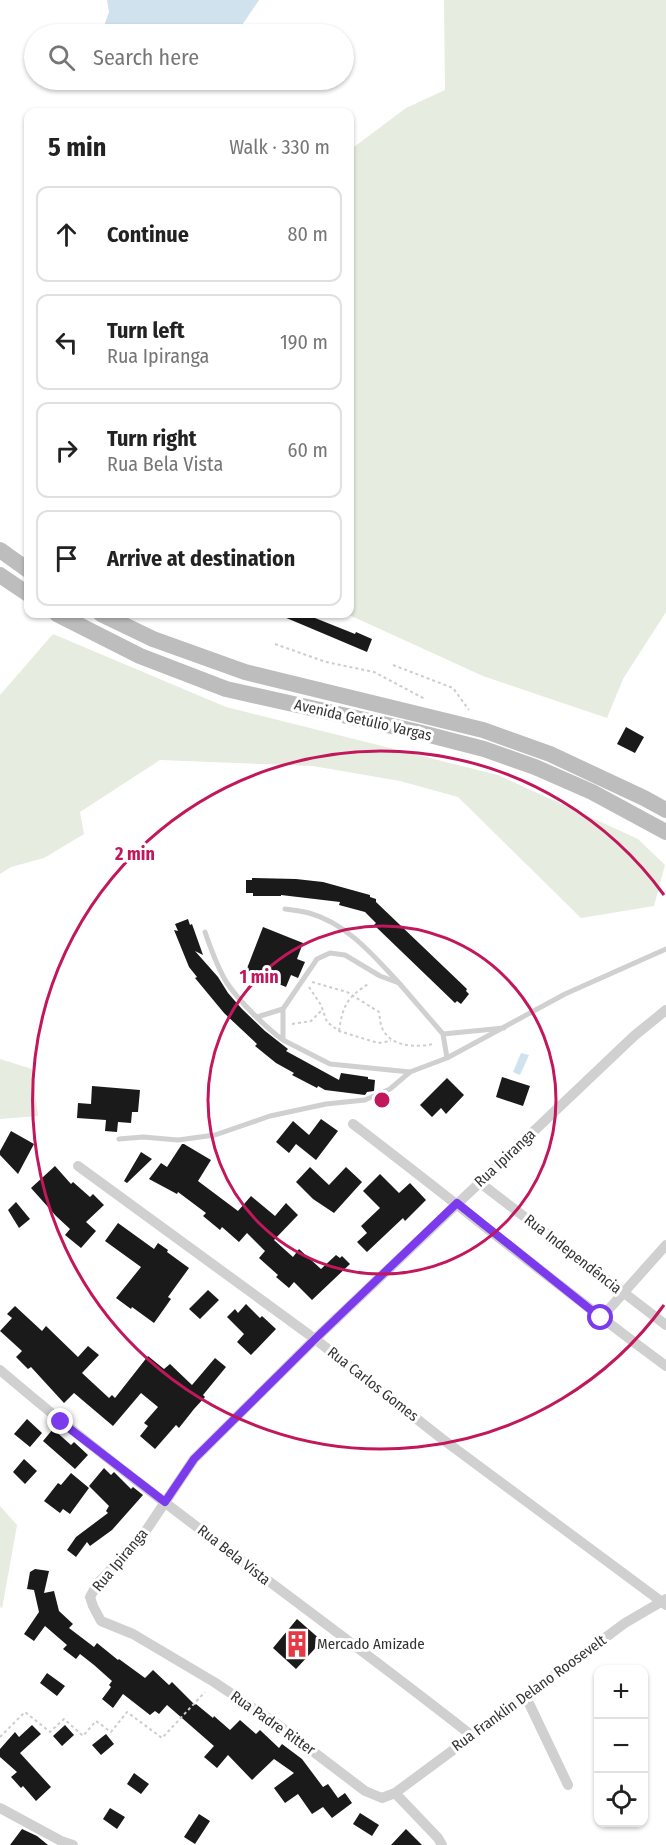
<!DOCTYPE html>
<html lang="en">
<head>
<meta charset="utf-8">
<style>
	:root { --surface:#fff; --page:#f6f6f6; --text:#222; --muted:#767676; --line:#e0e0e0 }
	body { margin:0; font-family:"Fira Sans Condensed",sans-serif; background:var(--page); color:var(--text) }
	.controls { position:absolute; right:18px; bottom:18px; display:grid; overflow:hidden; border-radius:12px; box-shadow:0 2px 4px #0004 }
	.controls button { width:54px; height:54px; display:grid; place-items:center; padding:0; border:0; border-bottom:2px solid var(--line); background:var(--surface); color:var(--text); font:30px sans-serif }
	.stop { position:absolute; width:18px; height:18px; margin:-14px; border:4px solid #7c3aed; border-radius:50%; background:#fff }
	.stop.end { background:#7c3aed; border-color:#fff; box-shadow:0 2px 6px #0008 }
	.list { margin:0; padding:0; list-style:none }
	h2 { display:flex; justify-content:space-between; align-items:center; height:78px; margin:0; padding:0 24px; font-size:26px }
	h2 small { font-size:20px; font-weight:400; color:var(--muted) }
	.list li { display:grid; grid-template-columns:39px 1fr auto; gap:18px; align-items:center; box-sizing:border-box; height:96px; margin:0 12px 12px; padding:0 12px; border:2px solid var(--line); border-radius:12px }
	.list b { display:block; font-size:22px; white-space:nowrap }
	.list p { margin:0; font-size:20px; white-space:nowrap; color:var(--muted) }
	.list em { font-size:20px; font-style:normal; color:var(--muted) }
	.icon { flex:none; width:33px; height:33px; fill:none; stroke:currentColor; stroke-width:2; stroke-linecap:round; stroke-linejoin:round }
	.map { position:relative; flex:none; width:666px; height:1845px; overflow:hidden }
	.search { position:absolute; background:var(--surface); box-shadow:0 2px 4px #0004; left:24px; top:24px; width:330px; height:66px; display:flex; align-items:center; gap:15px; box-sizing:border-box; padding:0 21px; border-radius:33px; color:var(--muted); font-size:22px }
	.panel { position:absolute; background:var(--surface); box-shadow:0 2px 4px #0004; left:24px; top:108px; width:330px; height:510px; border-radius:12px }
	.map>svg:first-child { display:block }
	.green { fill:#e6ecdf }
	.water { fill:#cfe2ee }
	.building { fill:#1a1a1a }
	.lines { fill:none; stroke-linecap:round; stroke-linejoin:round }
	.path { stroke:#cdcdcd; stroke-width:2; stroke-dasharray:3 3; stroke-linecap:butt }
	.lane { stroke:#d0d0d0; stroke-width:5 }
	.street { stroke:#d0d0d0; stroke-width:10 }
	.secondary { stroke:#bdbdbd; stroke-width:16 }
	.route { stroke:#7c3aed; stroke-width:8 }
	.ring { fill:none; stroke:#c2185b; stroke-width:3 }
	.labels { text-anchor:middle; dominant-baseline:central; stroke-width:6; stroke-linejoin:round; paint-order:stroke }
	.street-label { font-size:15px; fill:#333; stroke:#fff }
	.poi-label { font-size:15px; fill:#333; stroke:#fff; text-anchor:start }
	.centre { fill:#c2185b; stroke:#fff; stroke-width:3 }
	.ring-label { font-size:18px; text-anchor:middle; font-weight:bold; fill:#c2185b; stroke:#fff; stroke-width:6; stroke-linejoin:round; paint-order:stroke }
</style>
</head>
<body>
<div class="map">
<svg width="666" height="1845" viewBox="0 0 666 1845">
	<rect width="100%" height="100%" fill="#fff"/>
	<path class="green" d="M444 0H666V612L623 679 607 718 483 676 347 614H350V150L406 108 445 90Z
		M53 634 226 707 498 775 638 839 665 865 654 906 581 918 458 797 400 781 313 766 160 760 80 812 84 834 44 858 11 867 0 874V695Z
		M0 1059 32 1069 38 1116 0 1119Z
		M0 1506 17 1525 2 1609 0 1606Z"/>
	<path class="water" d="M107 0H259L236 34H101L109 12Z
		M521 1053 529 1055 520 1075 513 1072Z"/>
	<path class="building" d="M277 614H305L355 634 356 632 372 639 367 652Z
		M626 727 644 737 635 753 617 744Z
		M252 878 296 879 323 882 370 895V897L376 899V902L467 989 466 991 469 994 461 1004 457 1001 455 1003 374 925 376 923 365 912 339 905 340 902 281 895V896H253V893H246V880H252Z
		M188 919 190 925 192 924 203 955 195 951 218 977 228 993 242 1009 265 1031 288 1049 286 1051 339 1080 341 1073 368 1077V1079L375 1080 374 1091 367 1092 365 1095 325 1090 318 1086 317 1088 292 1075 294 1073 276 1063 255 1046 257 1044 224 1013 195 978 197 977 189 967 174 930 178 931 175 924Z
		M263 927 303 943 297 959 305 962 298 978 291 975 286 987 246 971Z
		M502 1077 530 1086 523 1106 496 1097Z
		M447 1078 464 1095 446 1114 441 1108 432 1117 420 1105Z
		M92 1086 140 1090 138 1112H132L131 1123 118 1122 117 1132 105 1131 106 1120 77 1118 78 1103 91 1104Z
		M321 1119 338 1131 316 1160 296 1144 289 1153 276 1142 293 1121 309 1135Z
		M11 1131 34 1144 18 1174 0 1155V1151Z
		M182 1144H184L211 1160 198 1181 238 1211 251 1196 275 1216 286 1203 298 1215 274 1240 293 1257 299 1249 321 1269 336 1255 340 1258 342 1256 350 1264 312 1300 294 1282 289 1288 276 1277 278 1275 259 1258 265 1251 247 1233 239 1242 222 1227 220 1230 203 1216 206 1213 178 1192 177 1194 149 1179 161 1163 167 1167Z
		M141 1152 152 1159 127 1183 124 1181Z
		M55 1166 71 1184 73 1182 90 1197 93 1194 104 1205 86 1222 96 1231 81 1248 65 1235 70 1229 56 1216 31 1188Z
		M310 1167 329 1185 346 1167 362 1182 334 1213 313 1199 296 1182Z
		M380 1174 399 1193 410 1183 426 1200 405 1221 403 1218 367 1252 357 1242 367 1233 361 1226 380 1208 363 1191Z
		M16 1202 30 1219 19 1228 8 1210Z
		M118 1223 154 1249 158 1243 168 1250 167 1252 189 1268 168 1297 171 1299 154 1323 132 1307 131 1309 116 1298 141 1267 105 1241Z
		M208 1290 219 1300 200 1319 189 1309Z
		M246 1304 260 1318 262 1316 276 1329 251 1355 237 1342 244 1334 227 1317 235 1309 238 1313Z
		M15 1306 42 1331 46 1326 78 1357 88 1346 99 1355 82 1373 109 1398 112 1395 115 1398 148 1356 164 1369 170 1364 192 1385 215 1358 226 1367 203 1395 205 1397 194 1409 179 1428 176 1425 155 1449 140 1436 148 1426 144 1423 158 1407 141 1393 113 1426 74 1393 64 1403 31 1367 28 1369 16 1357 22 1351 0 1331 12 1318 7 1314Z
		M27 1419 42 1433 30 1447 14 1434Z
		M53 1429 71 1445 74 1442 88 1455 75 1469 43 1441Z
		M24 1459 37 1471 25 1484 13 1472Z
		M104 1468 111 1475 114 1472 131 1489 133 1487 143 1495 112 1530 90 1546 87 1542 76 1557 67 1550 76 1537 108 1513 106 1511 109 1506 89 1486Z
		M71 1473 89 1488 70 1514 63 1509 60 1513 44 1501 58 1483 61 1485Z
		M35 1569 49 1571 44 1593 54 1591 59 1611 73 1624 69 1628 94 1647 97 1643 118 1660 119 1659 145 1678 153 1670 169 1685 172 1682 195 1705 196 1704 213 1718 214 1716 230 1730 240 1720 256 1734 260 1730 279 1748 282 1744 302 1759 323 1787 328 1784 338 1798 345 1793 352 1803 332 1818 323 1807 312 1814 298 1794 285 1803 274 1788 294 1773 274 1759 252 1780 228 1755 217 1768 204 1757 214 1746 167 1705 159 1714 155 1711 150 1715 123 1694 113 1708 102 1699 111 1687 109 1685 112 1681 94 1665 80 1654 76 1659 63 1649 67 1645 45 1626 34 1641 24 1634 39 1612 34 1590 27 1589 30 1572Z
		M297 1619 322 1641 296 1669 273 1648Z
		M47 1673 65 1686 57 1696 40 1683Z
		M32 1725 41 1734 20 1753 51 1787 36 1801 23 1786 21 1788 11 1777 17 1772 0 1757V1749L15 1732 19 1737Z
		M65 1725 74 1735 62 1746 53 1736Z
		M106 1734 114 1744 101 1755 92 1745Z
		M134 1773 149 1784 141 1794 127 1784Z
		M110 1808 125 1817 117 1829 103 1819Z
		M360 1813 379 1825 372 1836 353 1824Z
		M199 1814 210 1821 195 1844 184 1837Z
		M22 1829 37 1836 48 1845H10Z
		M406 1829 422 1845H391Z"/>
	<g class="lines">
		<path class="path" d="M275 644 326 662 374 672 425 699
			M393 665 453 688 469 710
			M312 982 347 992 379 1012C380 1018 380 1025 383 1030 393 1048 417 1047 434 1044
			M309 987 321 1005 327 1022 339 1031 378 1043 391 1041
			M292 1024 311 1021 322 1010
			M339 1031C343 1005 347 997 370 983
			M0 1737 25 1712 50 1732 64 1719 83 1736 96 1721 111 1732 127 1712 162 1738 205 1692"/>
		<path class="lane" d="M285 909C293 910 301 911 309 913 346 923 373 955 398 982
			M205 932C211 949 217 967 227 983 240 1002 264 1026 283 1040
			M257 1017 283 1009
			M504 1028 443 1034 399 983 380 976 345 955 330 953 317 959 283 1009V1040L330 1064 410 1072 447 1058 565 994 666 949
			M443 1034 447 1058
			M119 1139 143 1137 178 1140 215 1135 270 1116 326 1104 365 1100 390 1089 410 1072"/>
		<path class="street" d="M666 1010 634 1036 315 1339 194 1459 141 1538 98 1583 90 1597 93 1606 101 1621 133 1634 214 1682 277 1724 365 1791 382 1798 395 1793 625 1623 666 1599
			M353 1124C458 1204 560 1288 666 1366
			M78 1166 315 1339 441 1438 666 1605
			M479 1182 666 1325
			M601 1318 666 1245
			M0 1370C151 1499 315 1612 471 1735
			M526 1697 568 1785
			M395 1793 438 1838 442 1845
			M0 1808 61 1841 73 1845"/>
		<path class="secondary" d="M0 550 28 570
			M0 575 28 594
			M57 614 140 656 226 689 414 731 484 749 535 767 592 792 666 832
			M101 614 153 639 245 672 483 730 550 754 644 798 666 810"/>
	</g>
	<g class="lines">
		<path class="route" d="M61 1422 165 1502 194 1459 315 1339 457 1203 601 1318"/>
	</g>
	<g class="ring">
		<circle cx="382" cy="1100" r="174"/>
		<path d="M664 1305A349 349 0 1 1 664 895"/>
	</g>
	<defs>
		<symbol id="building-bare" viewBox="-9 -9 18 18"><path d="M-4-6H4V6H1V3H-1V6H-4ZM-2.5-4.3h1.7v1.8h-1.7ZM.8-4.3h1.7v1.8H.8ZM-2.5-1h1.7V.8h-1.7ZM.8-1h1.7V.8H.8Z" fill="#e63946" stroke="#fff" stroke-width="2.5" paint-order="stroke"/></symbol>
	</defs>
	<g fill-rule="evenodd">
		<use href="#building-bare" x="278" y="1625" width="38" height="38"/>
	</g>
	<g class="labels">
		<g class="street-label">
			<text transform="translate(363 720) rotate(13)">Avenida Getúlio Vargas</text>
			<text transform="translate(505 1158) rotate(-43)">Rua Ipiranga</text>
			<text transform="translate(573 1254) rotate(38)">Rua Independência</text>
			<text transform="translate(373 1384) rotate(38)">Rua Carlos Gomes</text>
			<text transform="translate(234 1555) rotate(38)">Rua Bela Vista</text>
			<text transform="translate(120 1560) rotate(-50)">Rua Ipiranga</text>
			<text transform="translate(529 1693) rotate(-36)">Rua Franklin Delano Roosevelt</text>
			<text transform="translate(273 1723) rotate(35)">Rua Padre Ritter</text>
		</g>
		<g class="poi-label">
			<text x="317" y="1644">Mercado Amizade</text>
		</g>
	</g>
	<circle cx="382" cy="1100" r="9" class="centre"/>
	<g class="ring-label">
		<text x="135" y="860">2 min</text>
		<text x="259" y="983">1 min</text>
	</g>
</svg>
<div class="controls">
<button>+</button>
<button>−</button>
<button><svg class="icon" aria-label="locate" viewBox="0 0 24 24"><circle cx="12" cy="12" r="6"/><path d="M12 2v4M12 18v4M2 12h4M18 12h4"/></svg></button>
</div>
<div class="stop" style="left:601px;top:1318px"></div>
<div class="stop end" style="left:61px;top:1422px"></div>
<div class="search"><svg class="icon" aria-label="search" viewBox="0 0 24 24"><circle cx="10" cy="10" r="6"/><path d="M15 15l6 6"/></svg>Search here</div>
<section class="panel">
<h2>5 min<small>Walk · 330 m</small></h2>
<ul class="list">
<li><svg class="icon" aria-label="ahead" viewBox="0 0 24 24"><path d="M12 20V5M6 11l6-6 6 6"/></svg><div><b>Continue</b></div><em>80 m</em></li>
<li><svg class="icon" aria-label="left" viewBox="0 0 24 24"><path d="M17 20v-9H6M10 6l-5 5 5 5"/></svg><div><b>Turn left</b><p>Rua Ipiranga</p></div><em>190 m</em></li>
<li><svg class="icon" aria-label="right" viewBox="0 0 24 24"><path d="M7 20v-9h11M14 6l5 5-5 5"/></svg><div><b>Turn right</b><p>Rua Bela Vista</p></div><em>60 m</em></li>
<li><svg class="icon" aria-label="arrive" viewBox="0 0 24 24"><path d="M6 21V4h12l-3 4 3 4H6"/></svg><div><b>Arrive at destination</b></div></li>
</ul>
</section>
</div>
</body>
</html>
